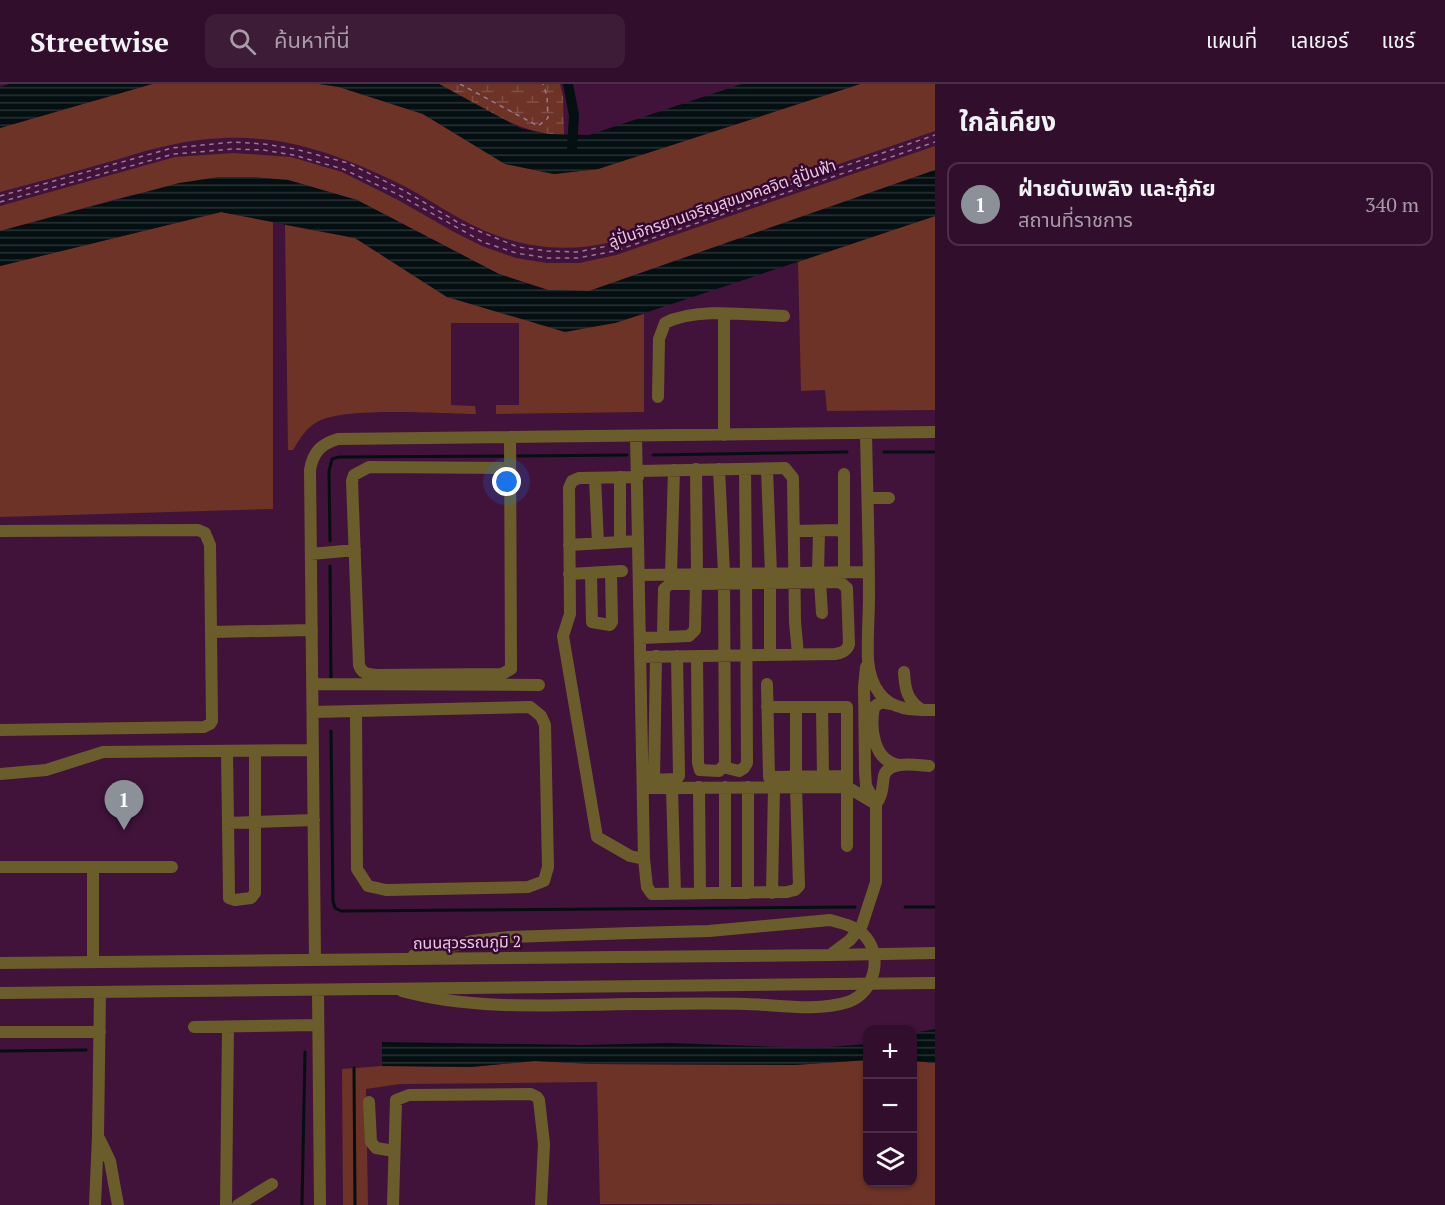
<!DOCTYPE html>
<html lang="th">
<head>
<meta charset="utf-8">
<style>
	:root { --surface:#310e2c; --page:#3d1c38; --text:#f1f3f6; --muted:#a89ca9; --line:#4c2e48; --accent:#8c9099 }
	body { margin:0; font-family:"PT Serif","Noto Sans Thai",serif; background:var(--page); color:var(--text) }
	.controls { position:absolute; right:18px; bottom:18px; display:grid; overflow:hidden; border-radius:12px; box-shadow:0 2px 4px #0004 }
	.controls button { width:54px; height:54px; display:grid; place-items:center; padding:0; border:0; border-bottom:2px solid var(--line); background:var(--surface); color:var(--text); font:30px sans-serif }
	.you { position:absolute; left:507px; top:398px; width:21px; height:21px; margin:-15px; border:4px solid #fff; border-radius:50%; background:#1a73e8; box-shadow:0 0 0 9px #1a73e833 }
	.badge { display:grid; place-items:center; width:39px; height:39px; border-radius:50%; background:var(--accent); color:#fff; font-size:20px; font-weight:700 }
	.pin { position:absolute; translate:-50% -50px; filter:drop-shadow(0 2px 3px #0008) }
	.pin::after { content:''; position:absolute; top:32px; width:21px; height:18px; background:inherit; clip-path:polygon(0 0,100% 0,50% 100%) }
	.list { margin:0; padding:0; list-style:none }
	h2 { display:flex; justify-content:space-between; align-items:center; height:78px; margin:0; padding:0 24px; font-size:26px }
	h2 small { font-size:20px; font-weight:400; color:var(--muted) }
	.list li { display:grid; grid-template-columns:39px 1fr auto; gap:18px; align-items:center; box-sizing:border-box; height:84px; margin:0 12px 12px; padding:0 12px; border:2px solid var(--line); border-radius:12px }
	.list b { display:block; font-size:22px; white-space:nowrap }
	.list p { margin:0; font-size:20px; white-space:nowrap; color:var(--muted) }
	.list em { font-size:20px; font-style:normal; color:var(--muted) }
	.icon { flex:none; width:33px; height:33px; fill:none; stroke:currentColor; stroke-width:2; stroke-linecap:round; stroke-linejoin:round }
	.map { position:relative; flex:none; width:935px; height:1121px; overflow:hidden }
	header { display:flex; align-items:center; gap:36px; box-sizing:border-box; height:84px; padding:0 30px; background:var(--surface); border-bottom:2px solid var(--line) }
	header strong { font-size:28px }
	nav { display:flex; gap:33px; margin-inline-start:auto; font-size:21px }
	.search { width:420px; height:54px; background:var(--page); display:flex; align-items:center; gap:15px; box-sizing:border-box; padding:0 21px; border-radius:12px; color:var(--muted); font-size:22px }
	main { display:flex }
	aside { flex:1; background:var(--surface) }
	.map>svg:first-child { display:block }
	.grass { fill:#6d3326 }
	.wetland { fill:url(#wetland-marsh) }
	.water { fill:url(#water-rules) }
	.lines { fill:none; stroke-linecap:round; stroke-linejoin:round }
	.stream { stroke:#040f12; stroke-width:3 }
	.canal { stroke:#040f12; stroke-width:10 }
	.path { stroke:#9c7796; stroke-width:1.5; stroke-dasharray:4.5 4.5; stroke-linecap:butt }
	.minor { stroke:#6b5d2b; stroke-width:12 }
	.minor-bridge { stroke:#6b5d2b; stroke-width:12 }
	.labels { text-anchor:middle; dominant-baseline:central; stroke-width:5; stroke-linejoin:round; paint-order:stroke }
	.street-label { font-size:16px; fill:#e7c9e0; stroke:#360730 }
</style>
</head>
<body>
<header>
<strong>Streetwise</strong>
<div class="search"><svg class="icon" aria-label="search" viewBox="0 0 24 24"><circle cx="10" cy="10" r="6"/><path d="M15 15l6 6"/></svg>ค้นหาที่นี่</div>
<nav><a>แผนที่</a><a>เลเยอร์</a><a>แชร์</a></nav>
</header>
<main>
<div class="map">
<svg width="935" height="1121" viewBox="0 0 935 1121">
	<defs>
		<pattern id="wetland-marsh" width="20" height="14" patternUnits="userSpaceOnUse" patternTransform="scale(1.5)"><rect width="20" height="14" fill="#6d3326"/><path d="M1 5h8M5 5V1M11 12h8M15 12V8" fill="none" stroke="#824f45"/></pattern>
		<pattern id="water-rules" width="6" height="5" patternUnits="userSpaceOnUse" patternTransform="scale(1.5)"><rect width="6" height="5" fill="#040f12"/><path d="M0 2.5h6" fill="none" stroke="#293134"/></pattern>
	</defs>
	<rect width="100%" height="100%" fill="#41133b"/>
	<path class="grass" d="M152 0H319L339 3 423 30 505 80 554 90 598 85 860 0H935V47L612 158C557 171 509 162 459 134 441 124 423 112 404 102 370 85 335 70 298 61 258 51 212 52 171 61 149 65 127 73 105 79 70 89 35 99 0 108V44Z
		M935 62V86L589 207 548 206 499 190 357 116 288 96 250 93H219L128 112 0 147V122L175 73 233 69 264 71 291 73 342 88 398 116 454 148 482 162 516 174 547 179H579L616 171Z
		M221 128 273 138V425L0 433V182Z
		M935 132V326L827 327 825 306 801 307 798 178Z
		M285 141 355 154 447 213 615 239 644 230V328L496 330V321H519V239H451V321L475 322 476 330C440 330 345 322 317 338 306 344 299 356 293 366H288Z
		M867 976 868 1098H912L913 977 935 979V1121L600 1120 597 998 400 1000 366 1005 368 1121H343L342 985 382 982 471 983 535 977 593 980 794 981Z"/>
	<path class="wetland" d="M439 0H560L563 12 564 51C517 50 480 22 439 0Z"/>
	<path class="water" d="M9 0H152L0 44V3Z
		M319 0H439L520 44 545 50 589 51 742 0H860L598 85 554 90 505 80 423 30 339 3Z
		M935 86V132L615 239 565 248 447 213 355 154 221 128 0 182V147L179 99 219 93H250L288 96 357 116 499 190 548 206 589 207Z
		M935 945V979L913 977V949Z
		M382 958 584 961 670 959 815 964 867 960 868 976 794 981 593 980 535 977 471 983 382 982Z"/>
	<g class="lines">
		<path class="stream" d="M884 368H935
			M653 371 847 368
			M518 372 627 371
			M330 457 329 387 332 375 339 373 506 372
			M330 482 331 597
			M331 647 333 817 335 824 341 827 855 823
			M905 823H935
			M0 967 86 966
			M354 984 355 1121
			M302 1121 305 968"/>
		<path class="canal" d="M568 0 574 31 572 65"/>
		<path class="path" d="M460 0 538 42 548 34 547 12 543 0
			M0 112 172 64 234 58 264 60 295 65 348 79 403 106 459 139 518 163 547 167 577 168 613 161 935 51
			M0 118 174 70 233 65 264 66 293 71 343 85 399 111 483 158 516 169 547 174H578L615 167 935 58"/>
		<path class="minor" d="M658 313 659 255 665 239C697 223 749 231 784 232
			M866 349C867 403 869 457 869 511 869 533 867 554 868 576 869 588 872 600 880 610 893 627 916 626 935 626
			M724 351V230
			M636 352 644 775 647 803 652 810 787 808 795 806 799 802 796 703
			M510 384 369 383 354 391 352 397 359 581C362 590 368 590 376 591L502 590 511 585 510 353
			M696 385 697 491
			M719 385 724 489
			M745 385 746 490
			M767 385 771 490
			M638 387 785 384 793 394 795 538 798 570
			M638 393 579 394 572 397 569 404 570 530 563 552 597 753 630 772 644 775
			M595 394 598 459
			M868 414H889
			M0 447 198 446 205 449 210 461 212 637 210 640 204 643 0 646
			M794 447 839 446 844 450V489
			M844 450V390
			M620 457V393
			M569 461 638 457
			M311 470 355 466
			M591 489 592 538 610 541 612 538 611 488
			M818 489 819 447
			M569 490 622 487
			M639 491 869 488
			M671 491 674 386
			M820 498 822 529
			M211 548 312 546
			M663 552 664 505 670 500H696
			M640 554 689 552 695 546 696 500 840 498 847 504 849 560C847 567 842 569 835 570L640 573
			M770 570V499
			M697 572 698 679 700 686 719 687 725 680 724 499
			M904 588C905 606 907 616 922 626
			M312 600 539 601
			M767 600 769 693 847 692
			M891 620 881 618 874 623C870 644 873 677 899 681
			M530 623 541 632 545 641 548 783 544 797 528 803 386 806 368 802 357 785 356 627Z
			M767 623H847V762
			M796 623V693
			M822 623 823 692
			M313 628 356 627
			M227 667 229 810V814L235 816 251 814 255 809V667
			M725 680 727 684 739 687 744 684 747 679 746 499
			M0 690 46 686 103 668 313 666
			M650 696 676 695 679 692 677 572
			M654 696 656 572
			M699 703 700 809
			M725 703V809
			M748 703V809
			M643 704 847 703 876 720C883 711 882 703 884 692 888 676 916 681 929 682
			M672 704 675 810
			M228 739 314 736
			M0 783H172
			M772 809 774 703
			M414 871 472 857 509 853 633 849
			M830 871 850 856 862 841 876 798V720L866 702 865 687 864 603 866 583
			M315 876 310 386C313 368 321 360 338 355L935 348
			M93 878V784
			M0 879 830 871 935 869
			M318 906 320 1121
			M402 907C475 927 558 921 632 920
			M0 909 935 899
			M194 943 317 941
			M0 948H100
			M369 1018 371 1058 376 1064 394 1067
			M100 1056 110 1077 118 1121
			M95 1121 98 1052 100 908
			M226 1121 228 943
			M238 1121 272 1100
			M393 1121 396 1016 409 1011 531 1010 537 1013 539 1016 544 1060 541 1121"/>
		<path class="minor-bridge" d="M632 920C671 920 709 919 747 920 779 921 816 928 848 918 875 909 884 870 863 850 854 842 842 839 830 836L709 847 633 849"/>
	</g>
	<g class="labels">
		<g class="street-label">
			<text transform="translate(722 119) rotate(-19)">ลู่ปั่นจักรยานเจริญสุขมงคลจิต ลู่ปั่นฟ้า</text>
			<text transform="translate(467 858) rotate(-1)">ถนนสุวรรณภูมิ 2</text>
		</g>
	</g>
</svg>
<div class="controls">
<button>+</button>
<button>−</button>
<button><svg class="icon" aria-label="layers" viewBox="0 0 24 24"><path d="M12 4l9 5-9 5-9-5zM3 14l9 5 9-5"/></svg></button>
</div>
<div class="you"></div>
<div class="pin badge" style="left:124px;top:746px">1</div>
</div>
<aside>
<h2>ใกล้เคียง<small></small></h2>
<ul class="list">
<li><span class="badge">1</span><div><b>ฝ่ายดับเพลิง และกู้ภัย</b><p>สถานที่ราชการ</p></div><em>340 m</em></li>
</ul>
</aside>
</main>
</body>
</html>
